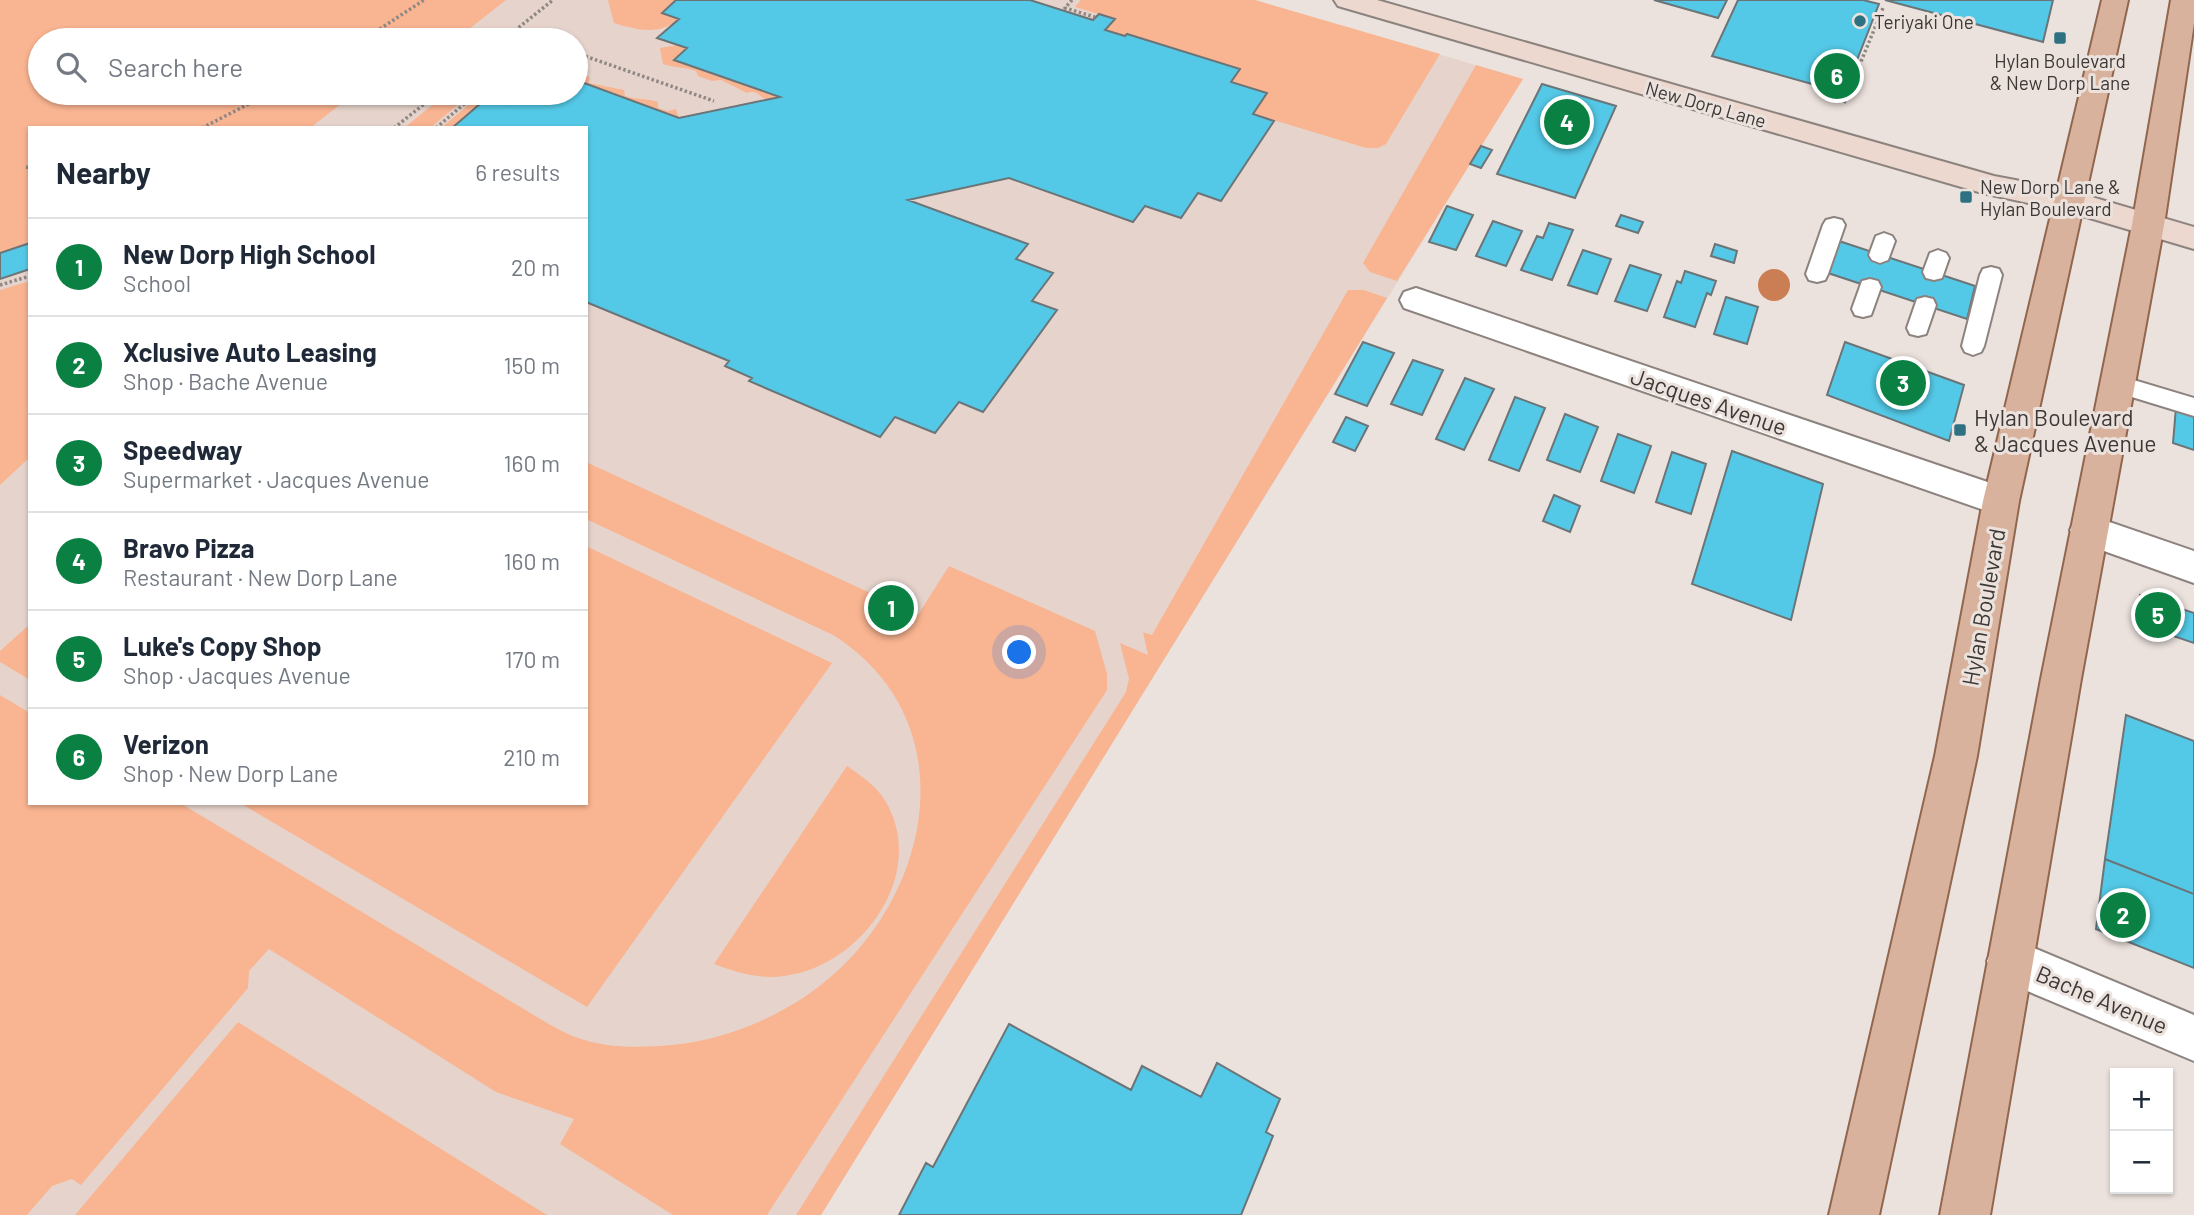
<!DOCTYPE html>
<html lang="en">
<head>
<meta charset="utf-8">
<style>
	:root { --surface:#fff; --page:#f6f6f7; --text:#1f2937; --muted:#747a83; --line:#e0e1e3; --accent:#0b8043 }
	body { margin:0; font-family:Barlow,sans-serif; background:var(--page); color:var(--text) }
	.controls { position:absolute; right:21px; bottom:21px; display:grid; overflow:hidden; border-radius:0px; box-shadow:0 2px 5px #0004 }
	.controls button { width:63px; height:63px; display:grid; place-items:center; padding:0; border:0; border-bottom:2px solid var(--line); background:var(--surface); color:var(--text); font:35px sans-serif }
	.you { position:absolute; left:1020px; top:653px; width:24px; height:24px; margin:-18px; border:5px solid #fff; border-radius:50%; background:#1a73e8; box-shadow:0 0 0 10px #1a73e833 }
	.badge { display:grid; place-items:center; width:46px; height:46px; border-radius:50%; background:var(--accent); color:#fff; font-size:23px; font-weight:700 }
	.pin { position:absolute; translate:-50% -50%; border:4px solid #fff; box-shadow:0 2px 7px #0006 }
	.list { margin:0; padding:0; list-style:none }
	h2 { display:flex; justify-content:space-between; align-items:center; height:91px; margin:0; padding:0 28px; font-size:30px }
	h2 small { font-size:23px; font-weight:400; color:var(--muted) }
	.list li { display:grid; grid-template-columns:46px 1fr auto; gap:21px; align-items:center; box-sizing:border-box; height:98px; padding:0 28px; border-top:2px solid var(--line) }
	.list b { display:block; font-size:26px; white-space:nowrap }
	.list p { margin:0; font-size:23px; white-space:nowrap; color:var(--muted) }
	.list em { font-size:23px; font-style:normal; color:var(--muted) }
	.icon { flex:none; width:38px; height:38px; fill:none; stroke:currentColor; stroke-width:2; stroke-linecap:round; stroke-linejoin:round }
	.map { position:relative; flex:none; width:2194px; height:1215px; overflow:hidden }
	.search { position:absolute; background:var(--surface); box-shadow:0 2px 5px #0004; left:28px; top:28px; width:560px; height:77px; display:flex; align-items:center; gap:18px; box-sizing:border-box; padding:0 24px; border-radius:38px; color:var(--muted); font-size:26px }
	.panel { position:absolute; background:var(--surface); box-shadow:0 2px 5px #0004; left:28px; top:126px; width:560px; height:679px; border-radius:0px }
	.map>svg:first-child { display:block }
	.built { fill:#e6d4cc }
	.green { fill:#f9b491 }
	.water { fill:#cb7e54 }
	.building { fill:#54c9e7; stroke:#6b7578; stroke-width:2 }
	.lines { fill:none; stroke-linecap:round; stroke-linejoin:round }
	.lane-casing { stroke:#8c837f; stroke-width:4 }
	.street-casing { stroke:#8c837f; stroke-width:4 }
	.secondary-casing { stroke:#8c837f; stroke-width:4 }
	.primary-casing { stroke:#91664f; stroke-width:4 }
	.path { stroke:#8e8784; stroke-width:3.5; stroke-dasharray:2.5 2.5; stroke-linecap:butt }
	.lane { fill:#fff; fill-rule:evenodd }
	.street { fill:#fff; fill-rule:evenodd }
	.secondary { fill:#ecd8ce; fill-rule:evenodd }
	.primary { fill:#d9b29e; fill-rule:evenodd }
	.poi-dot { fill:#2e7182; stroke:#ece2dd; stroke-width:2.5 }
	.labels { text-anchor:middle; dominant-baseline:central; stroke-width:6; stroke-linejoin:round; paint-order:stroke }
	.far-poi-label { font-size:19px; fill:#3c3836; stroke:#ece2dd; text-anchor:start }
	.far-street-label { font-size:19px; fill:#3c3836; stroke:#ece2dd }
	.street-label { font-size:23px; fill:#3c3836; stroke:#ece2dd }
	.poi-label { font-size:23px; fill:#3c3836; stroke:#ece2dd; text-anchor:start }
</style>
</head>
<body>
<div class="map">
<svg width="2194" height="1215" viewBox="0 0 2194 1215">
	<rect width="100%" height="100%" fill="#ece2dd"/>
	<path class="built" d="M471 0H1255L1523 79 821 1215H0V246L30 235V803H586V128H260L326 93H576V40H412Z"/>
	<path class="green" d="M0 0H506L455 40H40V93H355L310 128H30V243L0 253Z
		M608 0H676L662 13 679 19C659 36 637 30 614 23Z
		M1081 0H1255L1440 54 1386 144 1378 148H1366L1253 114 1267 93 1231 82 1239 69 1127 34 1125 36 1105 30 1115 19 1075 7Z
		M678 45 687 48 674 60 780 97 767 100C759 97 758 89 747 93L721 80 712 81 698 76 696 71C685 67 674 68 663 64L660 48Z
		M1476 65 1523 79 1397 281 1370 272 1363 263Z
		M577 73 590 77 589 83 624 90 625 96C637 100 647 98 658 102V108L668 111 676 109 679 118 576 80Z
		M447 93H472L430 128H404Z
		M494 93 517 94 505 104 488 98 452 128H441L480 95Z
		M30 281V457L0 485V290Z
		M1348 290H1364L1387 298 821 1215H796L1126 692 1129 679 1120 643 1148 655 1143 632 1152 635Z
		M586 462 918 615 949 566 1095 631 1107 674V690L767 1215H673L560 1144 574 1119 496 1092 269 949 249 971 248 988 81 1185 72 1179 52 1186 27 1215H0V695L30 713V803H180L542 1020C553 1026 564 1033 575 1037 603 1047 631 1048 659 1046 712 1043 759 1026 803 998 929 916 975 725 833 635L586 519Z
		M586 546 832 663 587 1007 240 803H586Z
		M30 624V680L0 662V651Z
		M847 766C861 776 877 786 886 802 930 879 854 976 772 977 751 977 733 971 714 964Z
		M238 1022 547 1215H75Z"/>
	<path class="water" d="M1758 285a16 16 0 1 1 32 0a16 16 0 1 1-32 0Z"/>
	<path class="building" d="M676 0H1030L1093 20 1099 14 1115 19 1105 30 1125 36 1127 34 1240 69 1231 82 1267 93 1253 114 1274 121 1221 201 1198 193 1181 218 1145 206 1133 222 1009 178 908 200 1028 244 1016 259 1053 273 1032 301 1057 310 983 412 959 402 935 433 895 417 880 437 749 381 752 378 725 366 729 361 586 302V128H452L488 97 505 104 518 93H576V80L679 118 780 97 674 60 687 48 657 38 679 19 662 13Z
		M1654 0H1727L1718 18Z
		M1738 0H1863L1879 4 1844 93 1712 56Z
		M1885 0H2053L2043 42Z
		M1542 84 1616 106 1575 198 1497 174Z
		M1481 146 1492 150 1481 168 1470 164Z
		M1447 206 1473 215 1456 250 1429 242Z
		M1621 215 1643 222 1638 233 1616 226Z
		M1493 221 1522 231 1506 266 1476 256Z
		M1549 223 1573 230 1552 280 1521 270 1537 236 1543 238Z
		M1839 241 1975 286 1967 319 1828 273Z
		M30 243V269L0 279V253Z
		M1715 244 1737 251 1734 263 1711 256Z
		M1583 250 1611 259 1597 294 1568 285Z
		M1630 265 1661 275 1647 311 1615 301Z
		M1685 271 1716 281 1711 295 1707 293 1695 327 1664 317 1677 281 1681 283Z
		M1726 297 1758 307 1747 344 1714 334Z
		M1363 342 1394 353 1367 406 1335 394Z
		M1845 342 1964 385 1949 441 1827 395Z
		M1413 360 1443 370 1422 415 1391 404Z
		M1465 378 1494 389 1464 450 1436 439Z
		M1515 397 1545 408 1519 471 1489 460Z
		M2176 407 2194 413V450L2173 443Z
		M1565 414 1598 427 1580 472 1547 460Z
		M1346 417 1368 426 1355 451 1333 442Z
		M1618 434 1651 446 1634 493 1601 481Z
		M1732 451 1823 484 1791 620 1692 584Z
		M1672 452 1706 464 1691 514 1656 502Z
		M1554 495 1580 506 1570 532 1543 521Z
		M2140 595 2194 613V643L2138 624Z
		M2126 715 2194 741V894L2105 859Z
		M2105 859 2194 894V968L2096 929Z
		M1009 1024 1131 1090 1142 1066 1201 1097 1217 1063 1280 1099 1266 1132 1273 1136 1241 1215H899L926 1163 933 1167Z"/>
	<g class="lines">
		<defs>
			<path id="lane" d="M1834 218 1842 220 1845 225 1828 274 1825 280 1817 282 1809 280 1806 274 1823 225 1826 220Z
				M1884 233 1892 236 1895 241 1888 260 1880 263 1872 260 1869 255 1876 236Z
				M1938 250 1946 253 1949 258 1942 278 1934 280 1926 278 1923 272 1930 253Z
				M1991 267 1999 269 2002 275 1984 346 1981 352 1973 355 1965 352 1962 346 1980 275 1983 269Z
				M1870 279 1878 281 1881 287 1871 315 1863 317 1855 315 1852 309 1862 281Z
				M1925 297 1933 299 1936 305 1926 334 1918 336 1910 334 1907 328 1917 299Z
				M2117 375 2194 398V416L2109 390 2105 384 2109 378Z"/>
			<path id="street" d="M1416 288 2014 491 2019 501 2014 511 2001 516 1404 308 1400 300 1404 292Z
				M2089 515 2194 551V583L2076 541 2070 530 2076 519Z
				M2010 938 2194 1015V1061L1994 977 1987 961 1994 945Z"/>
			<path id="secondary" d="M1334 0H1377L1994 176 2068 190 2194 227V249L2066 211 1982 193 1338 6Z"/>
			<path id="primary" d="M2102 0H2128L2019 501 1977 756 1879 1215H1829L1935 756 1983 501Z
				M2171 0H2194V23L2164 225 2081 679 1990 1215H1940L2041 679 2132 225Z"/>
		</defs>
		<use href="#lane" class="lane-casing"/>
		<use href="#street" class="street-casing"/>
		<use href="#secondary" class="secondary-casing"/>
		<use href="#primary" class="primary-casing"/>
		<path class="path" d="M1072 0 1065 8 1095 17
			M515 31 541 40
			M363 40 424 0
			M503 40 553 0
			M576 53 714 101
			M1844 103 1883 8
			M202 128 270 93
			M394 128 438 93
			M436 128 477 93
			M26 167 30 168
			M0 285 30 276"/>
		<use href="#lane" class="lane"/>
		<use href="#street" class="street"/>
		<use href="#secondary" class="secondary"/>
		<use href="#primary" class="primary"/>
	</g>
	<g class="poi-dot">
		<circle cx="1860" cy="21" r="7"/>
		<rect x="2053" y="31" width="14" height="14" rx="3.5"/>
		<rect x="1959" y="190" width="14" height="14" rx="3.5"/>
		<rect x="1953" y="423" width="14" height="14" rx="3.5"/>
	</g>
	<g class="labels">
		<g class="far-poi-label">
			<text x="1874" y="21">Teriyaki One</text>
			<text x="2060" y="60" text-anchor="middle">Hylan Boulevard<tspan x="2060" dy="22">&amp; New Dorp Lane</tspan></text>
			<text x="1980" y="186">New Dorp Lane &amp;<tspan x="1980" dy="22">Hylan Boulevard</tspan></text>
		</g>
		<g class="far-street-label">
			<text transform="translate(1706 104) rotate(16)">New Dorp Lane</text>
		</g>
		<g class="street-label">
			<text transform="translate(1709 401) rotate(19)">Jacques Avenue</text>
			<text transform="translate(1983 607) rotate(-80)">Hylan Boulevard</text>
			<text transform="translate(2102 999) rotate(23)">Bache Avenue</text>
		</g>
		<g class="poi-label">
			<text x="1974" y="417">Hylan Boulevard<tspan x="1974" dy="26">&amp; Jacques Avenue</tspan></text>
		</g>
	</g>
</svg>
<div class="controls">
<button>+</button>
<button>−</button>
</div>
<div class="you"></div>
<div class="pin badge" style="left:891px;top:608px">1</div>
<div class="pin badge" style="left:2123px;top:915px">2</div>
<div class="pin badge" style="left:1903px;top:383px">3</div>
<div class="pin badge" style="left:1567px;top:122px">4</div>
<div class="pin badge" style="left:2158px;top:615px">5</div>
<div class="pin badge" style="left:1837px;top:76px">6</div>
<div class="search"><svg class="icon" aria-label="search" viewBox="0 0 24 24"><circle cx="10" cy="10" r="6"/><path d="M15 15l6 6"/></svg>Search here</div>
<section class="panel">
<h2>Nearby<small>6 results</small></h2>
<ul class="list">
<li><span class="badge">1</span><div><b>New Dorp High School</b><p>School</p></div><em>20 m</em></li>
<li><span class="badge">2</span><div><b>Xclusive Auto Leasing</b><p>Shop · Bache Avenue</p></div><em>150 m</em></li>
<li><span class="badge">3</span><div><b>Speedway</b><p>Supermarket · Jacques Avenue</p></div><em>160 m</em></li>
<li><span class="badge">4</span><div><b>Bravo Pizza</b><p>Restaurant · New Dorp Lane</p></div><em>160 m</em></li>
<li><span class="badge">5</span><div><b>Luke's Copy Shop</b><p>Shop · Jacques Avenue</p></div><em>170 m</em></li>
<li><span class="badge">6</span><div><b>Verizon</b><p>Shop · New Dorp Lane</p></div><em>210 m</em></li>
</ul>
</section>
</div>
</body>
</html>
